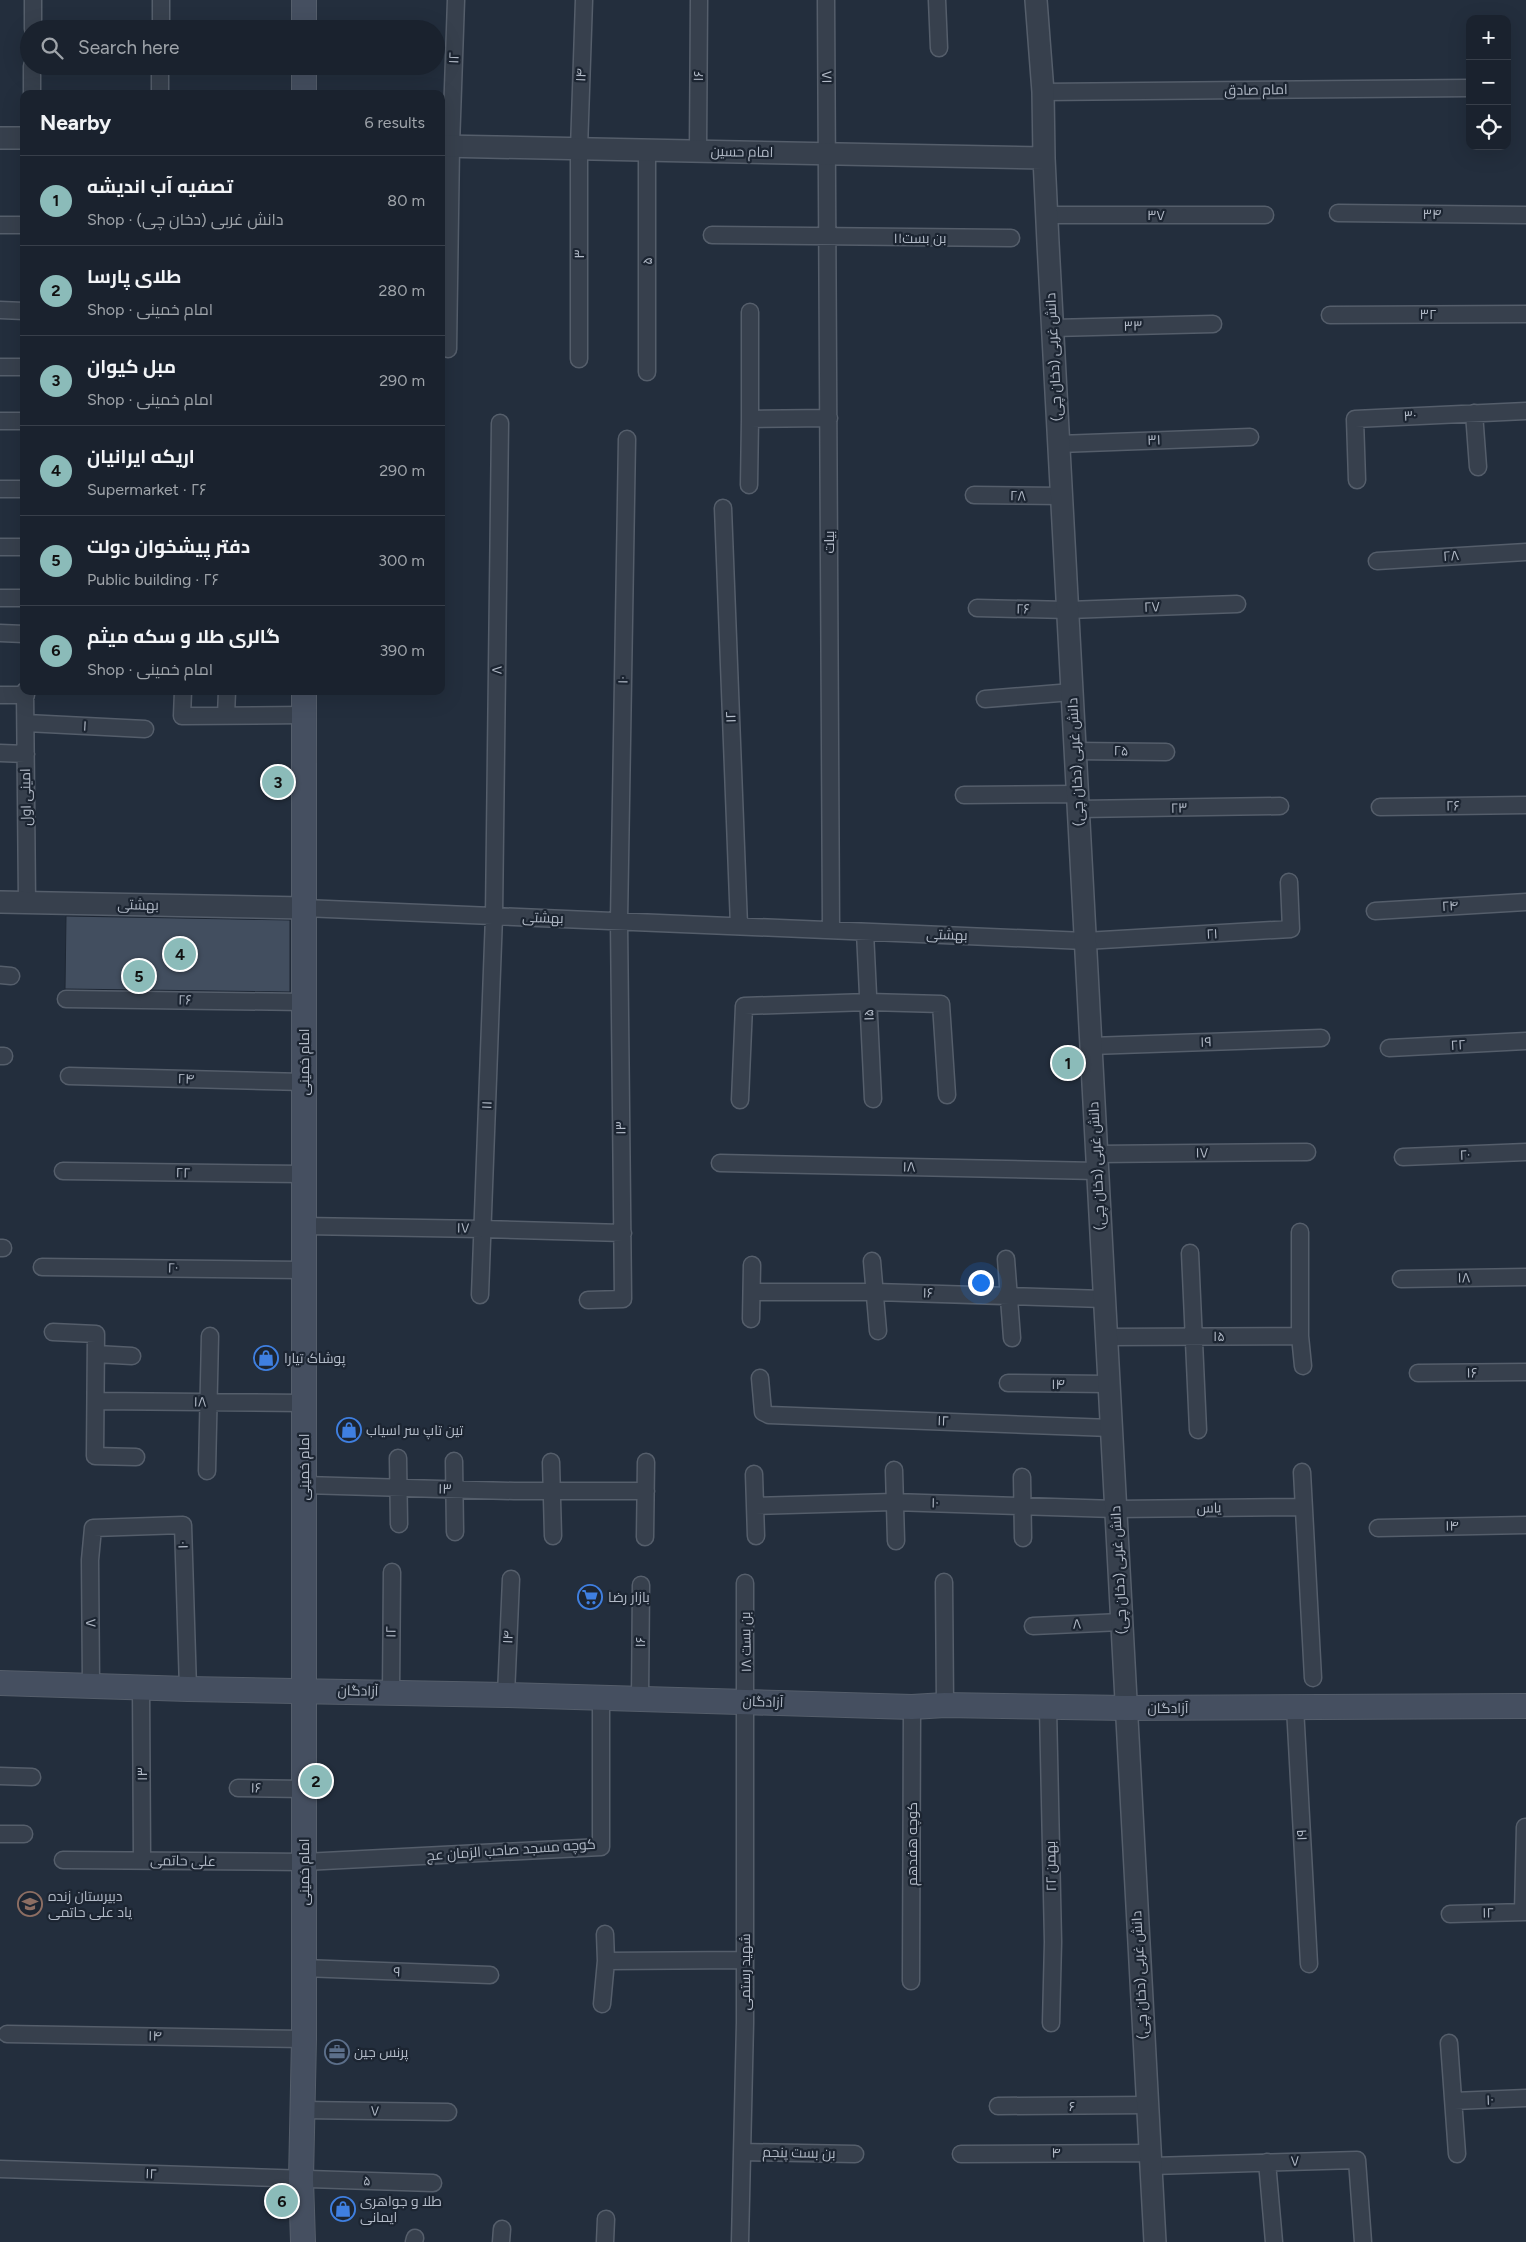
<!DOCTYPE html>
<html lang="en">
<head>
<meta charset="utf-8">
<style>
	:root { --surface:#1a222e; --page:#272f3a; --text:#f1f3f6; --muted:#9fa4aa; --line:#383f4a; --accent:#8bbbb9 }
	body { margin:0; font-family:Figtree,Cairo,sans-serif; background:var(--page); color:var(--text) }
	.controls { position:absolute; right:15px; top:15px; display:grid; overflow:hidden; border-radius:10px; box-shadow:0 5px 20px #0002 }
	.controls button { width:45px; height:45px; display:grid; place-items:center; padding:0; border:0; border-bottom:1px solid var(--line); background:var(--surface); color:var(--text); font:25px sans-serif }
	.you { position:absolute; left:980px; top:1282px; width:18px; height:18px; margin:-12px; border:4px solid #fff; border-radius:50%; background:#1a73e8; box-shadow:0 0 0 8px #1a73e833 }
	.badge { display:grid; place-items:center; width:32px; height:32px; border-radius:50%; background:var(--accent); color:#111; font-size:16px; font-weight:700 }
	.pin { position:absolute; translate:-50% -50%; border:2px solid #fff; box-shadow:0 1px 5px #0006 }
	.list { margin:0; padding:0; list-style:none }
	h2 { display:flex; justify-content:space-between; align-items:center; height:65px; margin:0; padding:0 20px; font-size:21px }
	h2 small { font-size:16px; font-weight:400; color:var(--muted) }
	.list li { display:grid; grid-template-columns:32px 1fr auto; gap:15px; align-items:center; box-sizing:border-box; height:90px; padding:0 20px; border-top:1px solid var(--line) }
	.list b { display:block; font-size:19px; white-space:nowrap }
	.list p { margin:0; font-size:16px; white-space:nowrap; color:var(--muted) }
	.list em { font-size:16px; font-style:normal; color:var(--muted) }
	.icon { flex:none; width:28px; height:28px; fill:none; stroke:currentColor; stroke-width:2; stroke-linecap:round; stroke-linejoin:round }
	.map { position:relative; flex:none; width:1526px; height:2242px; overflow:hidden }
	.search { position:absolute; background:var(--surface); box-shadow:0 5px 20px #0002; left:20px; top:20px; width:425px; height:55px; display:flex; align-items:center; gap:12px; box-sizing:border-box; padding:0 18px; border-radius:28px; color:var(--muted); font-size:19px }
	.panel { position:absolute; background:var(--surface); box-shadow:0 5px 20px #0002; left:20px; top:90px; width:425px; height:605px; border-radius:10px }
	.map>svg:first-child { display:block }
	.building { fill:#424e5f; stroke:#1e2734 }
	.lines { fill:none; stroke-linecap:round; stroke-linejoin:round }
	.minor-casing { stroke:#555e6b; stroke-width:19 }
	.tertiary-casing { stroke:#555e6b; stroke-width:24 }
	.secondary-casing { stroke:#555e6b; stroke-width:26 }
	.minor { stroke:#37404d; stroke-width:16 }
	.tertiary { stroke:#37404d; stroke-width:21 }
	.secondary { stroke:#454f60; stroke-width:24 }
	.labels { text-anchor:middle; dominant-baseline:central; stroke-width:4.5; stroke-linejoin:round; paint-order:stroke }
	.street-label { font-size:14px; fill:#b3bbc8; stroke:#1c2532 }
	.poi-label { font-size:14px; fill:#b3bbc8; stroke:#1c2532; text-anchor:start }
</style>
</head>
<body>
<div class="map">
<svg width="1526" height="2242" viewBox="0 0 1526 2242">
	<rect width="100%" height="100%" fill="#232e3d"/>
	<path class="building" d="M66 916 290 920V992L65 989Z"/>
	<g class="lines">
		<defs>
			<path id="minor" d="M826 0 831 930
				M937 0 939 48
				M33 29V0
				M161 29V0
				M1043 92 1470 88
				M32 94V66
				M160 94V66
				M698 151 699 0
				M1338 213 1526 215
				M1047 215H1265
				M0 225H24
				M712 235 1011 238
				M0 310 24 311
				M1330 315 1526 314
				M1053 328 1213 324
				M448 349 451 146 456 0
				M579 359V149L584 0
				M0 367H24
				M647 372V150
				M1474 413 1478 467
				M750 419V312
				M0 421H24
				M1059 444 1250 437
				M1357 480 1355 419 1526 411
				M749 485 750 419 829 418
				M0 489H24
				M974 495 1062 496
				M723 508 739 926
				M0 547H24
				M1377 561 1526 552
				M0 598H24
				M977 608 1068 610 1237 604
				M0 633 24 634
				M25 691 27 902
				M183 691 182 716 304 715
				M0 695H26
				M985 699 1072 692
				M226 715 227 691
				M26 723 145 729
				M1075 751 1166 752
				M0 753 26 754
				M964 795 1077 794
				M1380 807 1526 805
				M1078 809 1280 806
				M304 908 1085 941 1291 929 1289 882
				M1375 911 1526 902
				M865 932 873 1099
				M0 975 11 976
				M66 999 304 1002
				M1091 1046 1321 1038
				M1389 1048 1526 1041
				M0 1056H4
				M69 1076 304 1082
				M740 1100 744 1006 869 1002 941 1004 947 1095
				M1097 1154 1307 1152
				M1403 1157 1526 1152
				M720 1163 1097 1171
				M63 1171 304 1174
				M304 1226 482 1229 623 1233
				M1300 1232V1336
				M0 1248H3
				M1190 1253 1198 1430
				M1006 1259 1012 1338
				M872 1261 878 1331
				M42 1267 303 1270
				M1401 1279 1526 1277
				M752 1292H875L1104 1299
				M480 1295 494 916 500 423
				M588 1300 623 1299 619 921 627 439
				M751 1319 752 1265
				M53 1332 96 1334 95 1456 136 1457
				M1106 1337 1300 1336 1303 1366
				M96 1354 132 1356
				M1418 1373 1526 1372
				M760 1378 763 1412 769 1415 1111 1428
				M1008 1383 1108 1384
				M97 1401 304 1403
				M398 1458 399 1524
				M454 1461 455 1532
				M551 1462 553 1536
				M894 1470 896 1541
				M207 1471 210 1336
				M1302 1472 1313 1678
				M754 1474 756 1536
				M1022 1477 1023 1538
				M304 1485 514 1491H646
				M755 1506 893 1502 1115 1509 1303 1507
				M1378 1528 1526 1525
				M645 1537 646 1462
				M944 1582 945 1705
				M1033 1626 1121 1622
				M91 1685 90 1560 93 1528 183 1525 188 1689
				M141 1687 142 1860
				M391 1692 392 1572
				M506 1695 511 1579
				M640 1699 641 1585
				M1295 1707 1309 1964
				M1048 1708 1053 1942 1051 2023
				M0 1776 32 1777
				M238 1788 304 1789
				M0 1834H24
				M63 1860 304 1862 601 1847V1698
				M1523 1912 1525 1827
				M1450 1914 1526 1912
				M606 1961 745 1960
				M303 1968 490 1975
				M911 1981 912 1707
				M602 2004 606 1961 605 1934
				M7 2034 304 2039
				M1449 2043 1457 2154
				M1454 2101 1526 2098
				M998 2106 1147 2105
				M302 2110 448 2112
				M742 2152 855 2154
				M961 2154 1150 2153
				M1267 2162 1274 2242
				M1152 2166 1357 2160 1363 2242
				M0 2169 433 2183
				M414 2242 415 2238
				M501 2242 502 2229
				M605 2242 606 2219
				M740 2242 745 2023V1583"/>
			<path id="tertiary" d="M1036 0 1043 92 1044 158 1048 243 1155 2242
				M0 138H24
				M441 146 1044 158
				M0 902 304 908"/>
			<path id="secondary" d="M304 0V29
				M304 66V94
				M0 1683 188 1689 506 1695 912 1707 945 1705 1126 1708 1526 1706
				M303 2242 301 2179 304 2039V691"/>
		</defs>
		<use href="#minor" class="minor-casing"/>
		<use href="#tertiary" class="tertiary-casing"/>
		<use href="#secondary" class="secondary-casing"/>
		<use href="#minor" class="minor"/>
		<use href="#tertiary" class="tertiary"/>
		<use href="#secondary" class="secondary"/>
	</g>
	<defs>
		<symbol id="shop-ring" viewBox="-11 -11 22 22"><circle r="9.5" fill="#1c2532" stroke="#3f7fe0" stroke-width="1.5"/><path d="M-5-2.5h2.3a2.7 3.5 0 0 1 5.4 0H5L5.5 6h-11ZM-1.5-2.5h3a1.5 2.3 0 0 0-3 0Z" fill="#3f7fe0"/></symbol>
		<symbol id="supermarket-ring" viewBox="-11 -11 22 22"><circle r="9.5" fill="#1c2532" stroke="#3f7fe0" stroke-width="1.5"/><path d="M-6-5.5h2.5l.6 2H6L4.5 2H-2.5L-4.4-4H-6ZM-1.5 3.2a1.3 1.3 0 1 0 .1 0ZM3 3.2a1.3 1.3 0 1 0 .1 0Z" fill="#3f7fe0"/></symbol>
		<symbol id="school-ring" viewBox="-11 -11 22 22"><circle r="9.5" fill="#1c2532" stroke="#8d6e63" stroke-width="1.5"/><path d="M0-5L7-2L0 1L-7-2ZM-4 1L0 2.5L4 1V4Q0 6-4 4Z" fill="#8d6e63"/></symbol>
		<symbol id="office-ring" viewBox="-11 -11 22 22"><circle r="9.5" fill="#1c2532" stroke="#5c6f8a" stroke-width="1.5"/><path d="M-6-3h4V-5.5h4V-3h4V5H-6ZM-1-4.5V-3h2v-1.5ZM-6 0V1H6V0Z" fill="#5c6f8a"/></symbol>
	</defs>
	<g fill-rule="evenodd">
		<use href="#shop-ring" x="252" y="1344" width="28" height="28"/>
		<use href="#shop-ring" x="335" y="1416" width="28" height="28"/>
		<use href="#supermarket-ring" x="576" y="1583" width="28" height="28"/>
		<use href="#school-ring" x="16" y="1890" width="28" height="28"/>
		<use href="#office-ring" x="323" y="2038" width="28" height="28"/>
		<use href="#shop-ring" x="329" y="2195" width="28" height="28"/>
	</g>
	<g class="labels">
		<g class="street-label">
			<text transform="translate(454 58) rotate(-88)">۱۲</text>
			<text transform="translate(581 75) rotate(-88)">۱۴</text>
			<text transform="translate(698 76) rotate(-90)">۱۶</text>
			<text transform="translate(827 77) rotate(-91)">۱۸</text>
			<text transform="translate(1256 90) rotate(-1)">امام صادق</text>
			<text transform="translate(742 152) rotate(1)">امام حسین</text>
			<text x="1432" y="214">۳۴</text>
			<text x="1156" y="215">۳۷</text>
			<text x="920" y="238">بن بست۱۱</text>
			<text transform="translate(579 254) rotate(-90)">۳</text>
			<text transform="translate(647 261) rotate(-90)">۵</text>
			<text x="1428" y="314">۳۲</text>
			<text transform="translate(1133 326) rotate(-1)">۳۳</text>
			<text transform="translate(1054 357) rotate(-93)">دانش غربی (دخان چی)</text>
			<text transform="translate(1410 416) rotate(-3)">۳۰</text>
			<text transform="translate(1154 440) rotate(-2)">۳۱</text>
			<text transform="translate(1018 496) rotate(1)">۲۸</text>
			<text transform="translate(829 542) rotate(-90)">بیات</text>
			<text transform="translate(1451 556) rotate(-4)">۲۸</text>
			<text transform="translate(1152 607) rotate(-2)">۲۷</text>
			<text transform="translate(1023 609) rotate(1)">۲۶</text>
			<text transform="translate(497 670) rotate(-89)">۸</text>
			<text transform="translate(623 680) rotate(-89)">۱۰</text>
			<text transform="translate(731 717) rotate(-92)">۱۲</text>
			<text transform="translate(85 726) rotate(3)">۱</text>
			<text transform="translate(1121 751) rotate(1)">۲۵</text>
			<text transform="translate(1076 762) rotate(-93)">دانش غربی (دخان چی)</text>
			<text transform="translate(26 797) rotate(-91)">امینی اول</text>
			<text transform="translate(1453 806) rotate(-1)">۲۶</text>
			<text transform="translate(1179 808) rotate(-1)">۲۳</text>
			<text transform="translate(138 905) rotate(1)">بهشتی</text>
			<text transform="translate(1450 906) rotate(-3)">۲۴</text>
			<text transform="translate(543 918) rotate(2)">بهشتی</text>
			<text transform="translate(1212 934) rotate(-3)">۲۱</text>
			<text transform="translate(947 935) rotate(2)">بهشتی</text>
			<text transform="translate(185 1000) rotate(1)">۲۶</text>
			<text transform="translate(869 1015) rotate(-92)">۱۵</text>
			<text transform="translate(1206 1042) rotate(-2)">۱۹</text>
			<text transform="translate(1458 1045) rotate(-3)">۲۲</text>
			<text transform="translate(304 1062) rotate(-90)">امام خمینی</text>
			<text transform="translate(186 1079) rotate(1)">۲۴</text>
			<text transform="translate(487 1105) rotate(-88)">۱۱</text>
			<text transform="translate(621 1128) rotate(-91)">۱۳</text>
			<text transform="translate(1202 1153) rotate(-1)">۱۷</text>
			<text transform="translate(1465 1155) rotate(-2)">۲۰</text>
			<text transform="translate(1097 1166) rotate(-93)">دانش غربی (دخان چی)</text>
			<text transform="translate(909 1167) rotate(1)">۱۸</text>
			<text transform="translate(183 1173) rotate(1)">۲۲</text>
			<text transform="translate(463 1228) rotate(1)">۱۷</text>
			<text transform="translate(173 1268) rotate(1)">۲۰</text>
			<text transform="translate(1464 1278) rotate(-1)">۱۸</text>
			<text transform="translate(928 1293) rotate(1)">۱۶</text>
			<text x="1219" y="1336">۱۵</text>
			<text transform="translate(1472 1373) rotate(-1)">۱۶</text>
			<text x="1058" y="1384">۱۴</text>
			<text transform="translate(200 1402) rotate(1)">۱۸</text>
			<text transform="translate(943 1421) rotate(2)">۱۲</text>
			<text transform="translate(304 1467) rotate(-90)">امام خمینی</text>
			<text transform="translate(445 1489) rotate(1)">۱۳</text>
			<text transform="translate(935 1503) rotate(1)">۱۰</text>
			<text transform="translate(1209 1508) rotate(-1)">یاس</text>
			<text transform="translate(1452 1526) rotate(-1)">۱۴</text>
			<text transform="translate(183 1545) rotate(-92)">۱۰</text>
			<text transform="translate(1119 1570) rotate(-93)">دانش غربی (دخان چی)</text>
			<text transform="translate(91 1623) rotate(-91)">۸</text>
			<text transform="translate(1077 1624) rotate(-2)">۸</text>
			<text transform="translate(391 1632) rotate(-89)">۱۲</text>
			<text transform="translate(508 1637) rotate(-88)">۱۴</text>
			<text transform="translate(640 1642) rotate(-90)">۱۶</text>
			<text transform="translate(746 1642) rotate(-91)">بن بست ۱۸</text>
			<text transform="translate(358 1691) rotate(1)">آزادگان</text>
			<text transform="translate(763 1702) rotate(2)">آزادگان</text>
			<text x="1168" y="1708">آزادگان</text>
			<text transform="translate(142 1774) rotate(-90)">۱۳</text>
			<text transform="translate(256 1788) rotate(1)">۱۶</text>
			<text transform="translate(1302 1835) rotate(-93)">۱۹</text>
			<text transform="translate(912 1844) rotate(-90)">کوچه هفدهم</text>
			<text transform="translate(511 1850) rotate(-4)">کوچه مسجد صاحب الزمان عج</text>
			<text transform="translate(183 1861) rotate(1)">علی حاتمی</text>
			<text transform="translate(1051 1866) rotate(-91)">۲۲ بهمن</text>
			<text transform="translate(304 1872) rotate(-90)">امام خمینی</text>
			<text transform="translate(1488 1913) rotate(-1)">۱۲</text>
			<text transform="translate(397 1972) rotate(2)">۹</text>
			<text transform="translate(745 1972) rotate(-90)">شهید رستمی</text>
			<text transform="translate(1140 1975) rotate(-93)">دانش غربی (دخان چی)</text>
			<text transform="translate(155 2036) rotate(1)">۱۴</text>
			<text transform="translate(1490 2100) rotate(-2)">۱۰</text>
			<text x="1072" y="2106">۶</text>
			<text transform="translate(375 2111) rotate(1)">۷</text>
			<text transform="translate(799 2153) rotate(1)">بن بست پنجم</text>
			<text transform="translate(1056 2153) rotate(-1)">۴</text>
			<text transform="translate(1295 2161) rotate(-2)">۷</text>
			<text transform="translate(151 2174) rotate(2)">۱۲</text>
			<text transform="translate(367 2181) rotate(2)">۵</text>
		</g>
		<g class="poi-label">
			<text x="284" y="1358">پوشاک تیارا</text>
			<text x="366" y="1430">تین تاپ سر اسیاب</text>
			<text x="608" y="1597">بازار رضا</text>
			<text x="48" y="1896">دبیرستان زنده<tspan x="48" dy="16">یاد علی حاتمی</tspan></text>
			<text x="354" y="2052">پرنس جین</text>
			<text x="360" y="2201">طلا و جواهری<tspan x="360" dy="16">ایمانی</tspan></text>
		</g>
	</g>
</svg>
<div class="controls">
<button>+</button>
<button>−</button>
<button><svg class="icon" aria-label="locate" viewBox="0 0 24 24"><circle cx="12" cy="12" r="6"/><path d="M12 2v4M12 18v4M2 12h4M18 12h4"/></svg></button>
</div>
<div class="you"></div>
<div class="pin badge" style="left:1068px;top:1063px">1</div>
<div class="pin badge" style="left:316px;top:1781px">2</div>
<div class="pin badge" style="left:278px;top:782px">3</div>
<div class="pin badge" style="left:180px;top:954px">4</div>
<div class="pin badge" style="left:139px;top:976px">5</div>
<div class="pin badge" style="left:282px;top:2201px">6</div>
<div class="search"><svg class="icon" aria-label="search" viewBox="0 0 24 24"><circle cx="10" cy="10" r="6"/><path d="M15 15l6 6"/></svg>Search here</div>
<section class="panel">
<h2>Nearby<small>6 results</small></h2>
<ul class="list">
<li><span class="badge">1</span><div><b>تصفیه آب اندیشه</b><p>Shop · دانش غربی (دخان چی)</p></div><em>80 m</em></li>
<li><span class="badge">2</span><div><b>طلای پارسا</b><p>Shop · امام خمینی</p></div><em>280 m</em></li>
<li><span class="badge">3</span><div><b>مبل کیوان</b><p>Shop · امام خمینی</p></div><em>290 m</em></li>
<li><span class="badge">4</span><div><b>اریکه ایرانیان</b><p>Supermarket · ۲۶</p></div><em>290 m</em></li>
<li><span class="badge">5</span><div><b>دفتر پیشخوان دولت</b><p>Public building · ۲۶</p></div><em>300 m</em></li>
<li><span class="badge">6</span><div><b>گالری طلا و سکه میثم</b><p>Shop · امام خمینی</p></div><em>390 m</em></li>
</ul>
</section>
</div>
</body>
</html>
